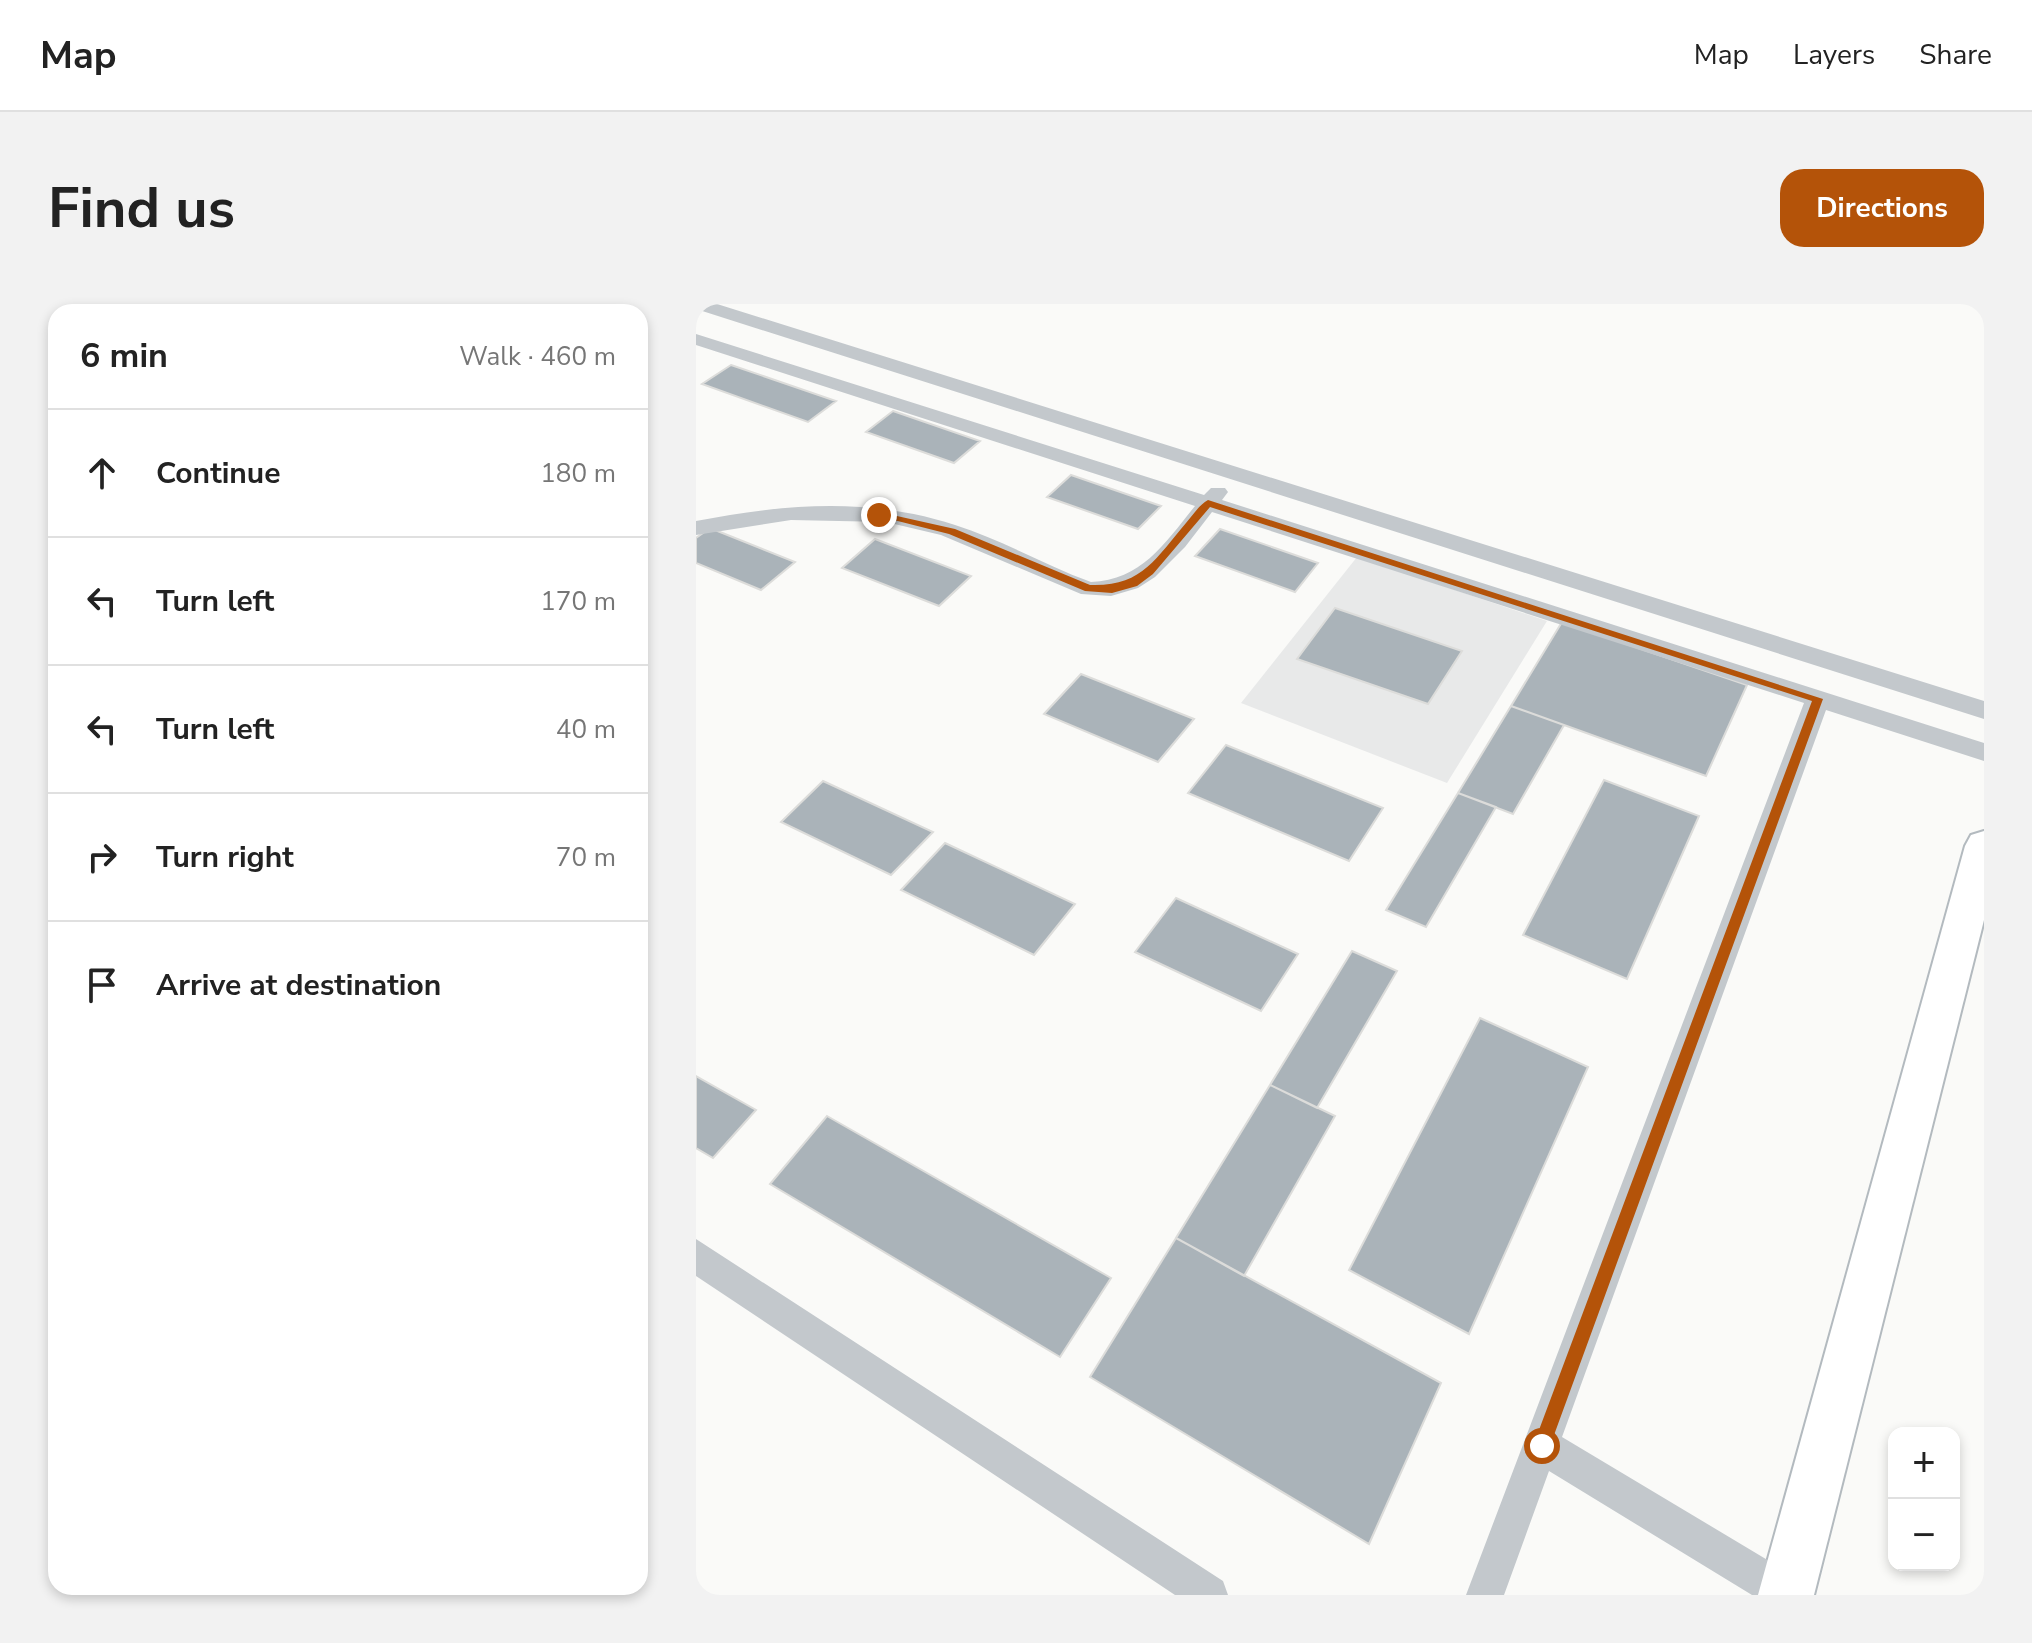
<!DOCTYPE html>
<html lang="en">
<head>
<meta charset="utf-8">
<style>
	:root { --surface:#fff; --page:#f2f2f2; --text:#222; --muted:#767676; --line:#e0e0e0; --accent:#b45309 }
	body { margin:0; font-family:"Nunito Sans",sans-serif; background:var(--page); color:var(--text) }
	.controls { position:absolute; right:24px; bottom:24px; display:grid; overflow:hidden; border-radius:16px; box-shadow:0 4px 12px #0003 }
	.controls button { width:72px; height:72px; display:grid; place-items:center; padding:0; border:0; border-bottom:2px solid var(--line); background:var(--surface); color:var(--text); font:40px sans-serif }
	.stop { position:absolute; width:24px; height:24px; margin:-18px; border:6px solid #b45309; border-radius:50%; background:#fff }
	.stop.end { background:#b45309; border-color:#fff; box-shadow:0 2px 8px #0008 }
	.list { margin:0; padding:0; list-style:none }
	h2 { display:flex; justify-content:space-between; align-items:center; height:104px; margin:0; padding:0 32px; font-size:34px }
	h2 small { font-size:26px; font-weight:400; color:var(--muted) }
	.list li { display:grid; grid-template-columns:52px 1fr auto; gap:24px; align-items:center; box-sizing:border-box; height:128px; padding:0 32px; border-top:2px solid var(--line) }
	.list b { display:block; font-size:30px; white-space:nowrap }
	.list em { font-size:26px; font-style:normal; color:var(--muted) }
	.icon { flex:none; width:44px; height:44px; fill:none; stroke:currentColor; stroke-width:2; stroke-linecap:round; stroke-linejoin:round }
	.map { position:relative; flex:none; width:1288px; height:1291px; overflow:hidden; border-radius:24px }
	header { display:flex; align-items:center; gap:48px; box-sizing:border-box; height:112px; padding:0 40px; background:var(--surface); border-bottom:2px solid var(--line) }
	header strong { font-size:38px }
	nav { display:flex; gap:44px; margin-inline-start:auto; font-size:28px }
	.intro { display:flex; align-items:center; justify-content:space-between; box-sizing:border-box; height:192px; padding:0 48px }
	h1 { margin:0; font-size:56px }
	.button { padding:20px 36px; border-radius:24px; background:var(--accent); color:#fff; font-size:28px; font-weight:700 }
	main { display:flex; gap:48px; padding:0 48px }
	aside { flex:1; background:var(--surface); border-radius:24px; box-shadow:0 4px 12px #0003 }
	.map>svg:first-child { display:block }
	.built { fill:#e8e9e9 }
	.building { fill:#aab3b9; stroke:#dcdcda; stroke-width:2 }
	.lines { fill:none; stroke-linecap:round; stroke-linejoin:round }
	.secondary-casing { stroke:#b3babf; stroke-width:4 }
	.street { fill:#c3c8cc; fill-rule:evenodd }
	.secondary { fill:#fff; fill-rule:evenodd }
	.route { fill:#b45309 }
</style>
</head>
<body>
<header>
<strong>Map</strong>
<nav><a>Map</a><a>Layers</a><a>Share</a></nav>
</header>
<div class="intro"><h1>Find us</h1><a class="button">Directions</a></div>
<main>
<aside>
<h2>6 min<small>Walk · 460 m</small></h2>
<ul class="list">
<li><svg class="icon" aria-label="ahead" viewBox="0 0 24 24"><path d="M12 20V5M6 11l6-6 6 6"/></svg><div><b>Continue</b></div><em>180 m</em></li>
<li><svg class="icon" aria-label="left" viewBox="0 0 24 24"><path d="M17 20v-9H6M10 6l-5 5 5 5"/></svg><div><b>Turn left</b></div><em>170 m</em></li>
<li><svg class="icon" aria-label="left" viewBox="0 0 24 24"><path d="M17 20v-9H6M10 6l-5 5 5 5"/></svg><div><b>Turn left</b></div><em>40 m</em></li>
<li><svg class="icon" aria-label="right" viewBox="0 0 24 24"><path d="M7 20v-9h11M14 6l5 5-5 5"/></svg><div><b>Turn right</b></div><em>70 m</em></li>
<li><svg class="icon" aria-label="arrive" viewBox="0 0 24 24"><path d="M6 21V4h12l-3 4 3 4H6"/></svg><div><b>Arrive at destination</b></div></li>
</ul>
</aside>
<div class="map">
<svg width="1288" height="1291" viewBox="0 0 1288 1291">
	<rect width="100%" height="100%" fill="#fafaf8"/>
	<path class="built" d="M661 253 851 317 751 479 545 399Z"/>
	<path class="building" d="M35 61 140 97 112 118 6 80Z
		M197 107 284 137 258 159 170 128Z
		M375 171 465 202 442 225 351 193Z
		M14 224 99 258 65 286 0 259V234Z
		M524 225 622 259 599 288 499 252Z
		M179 235 275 272 243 302 146 264Z
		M639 304 766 347 732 400 601 355Z
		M866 318 1051 381 1010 472 815 402Z
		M385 370 498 415 462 458 348 410Z
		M815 402 868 421 817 510 762 489Z
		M530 441 687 504 653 557 492 489Z
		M908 476 1003 512 931 675 827 631Z
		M127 477 237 528 195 571 85 518Z
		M762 489 800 503 730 623 690 606Z
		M249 539 379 600 338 651 205 586Z
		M480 594 602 650 565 707 439 648Z
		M656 647 701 667 621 804 574 781Z
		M784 714 892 763 773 1030 653 966Z
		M0 772 60 806 17 854 0 844Z
		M574 781 639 812 548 972 480 934Z
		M131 812 415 974 364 1053 74 880Z
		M480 934 745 1079 673 1240 394 1073Z"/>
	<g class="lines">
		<defs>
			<path id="secondary" d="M1288 527V616L1118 1291H1062L1269 542 1275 531Z"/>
		</defs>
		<use href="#secondary" class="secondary-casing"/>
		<path class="street" d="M0 0H21L1288 397V415L0 5Z
			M0 30 508 191 515 184H529L532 188 526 196 1288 439V457L1130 406 866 1133 1105 1276 1110 1291H1056L853 1167 808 1291H770L1108 399 516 208 489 243 459 273 442 284 415 292 385 290 245 231 190 218 95 216 0 231V217C87 200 174 193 259 221 306 236 349 261 395 278 446 276 469 239 499 202L0 41Z
			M0 935 527 1277 532 1291H479L0 972Z"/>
		<use href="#secondary" class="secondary"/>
	</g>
	<path class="route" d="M512 196 1127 395 854 1142 852 1148 846 1150 840 1148 837 1142 1116 397 514 203 457 270 441 282 416 289 389 287 253 230 178 211 183 208 259 225 394 281C446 283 459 255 490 219 497 211 503 201 512 196Z"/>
</svg>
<div class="controls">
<button>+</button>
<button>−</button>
</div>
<div class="stop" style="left:846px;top:1142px"></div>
<div class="stop end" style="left:183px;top:211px"></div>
</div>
</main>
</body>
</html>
